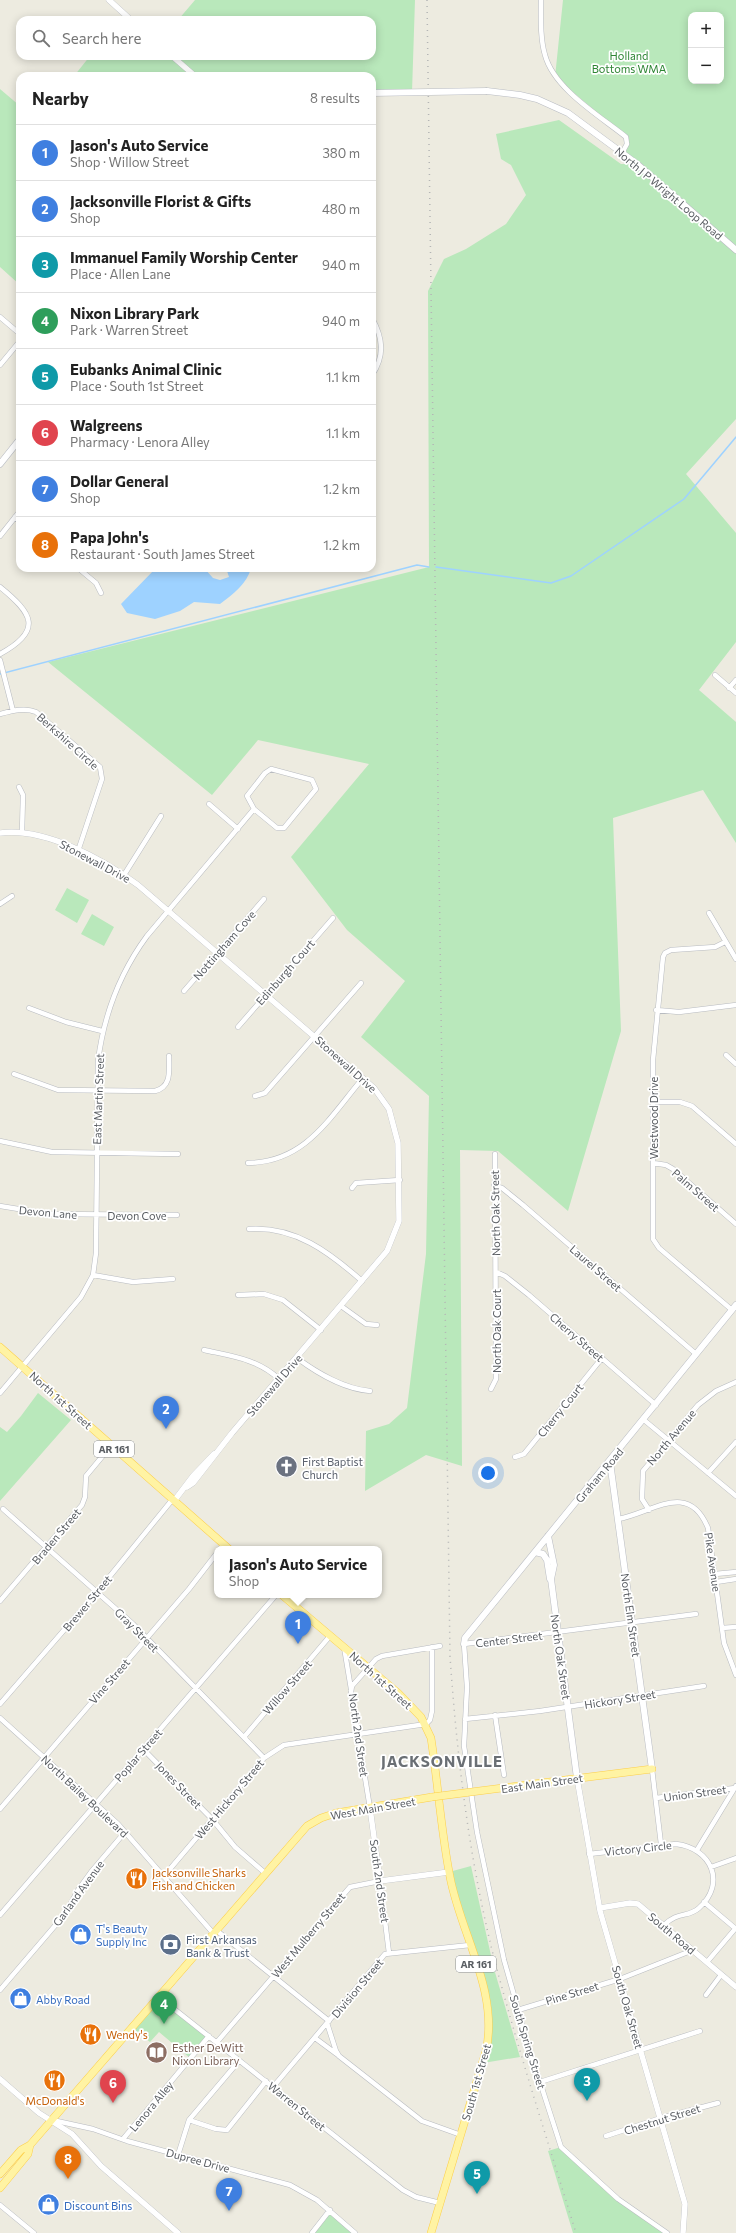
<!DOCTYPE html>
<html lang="en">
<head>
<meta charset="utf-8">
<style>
	:root { --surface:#fff; --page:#f2f2f2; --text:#222; --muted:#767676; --line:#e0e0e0; --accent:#b45309 }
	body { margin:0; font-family:Commissioner,sans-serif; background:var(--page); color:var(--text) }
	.controls { position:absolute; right:12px; top:12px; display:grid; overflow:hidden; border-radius:8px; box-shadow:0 2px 10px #0003 }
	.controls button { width:36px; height:36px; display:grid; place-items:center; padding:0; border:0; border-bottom:1px solid var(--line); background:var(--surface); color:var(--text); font:20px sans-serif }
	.you { position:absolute; left:488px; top:1473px; width:14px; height:14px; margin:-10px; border:3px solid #fff; border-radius:50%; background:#1a73e8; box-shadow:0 0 0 6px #1a73e833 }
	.badge { display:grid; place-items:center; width:26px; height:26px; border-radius:50%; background:var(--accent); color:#fff; font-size:13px; font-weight:700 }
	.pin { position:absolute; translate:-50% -33px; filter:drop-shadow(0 1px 2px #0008) }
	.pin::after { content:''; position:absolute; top:21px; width:14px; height:12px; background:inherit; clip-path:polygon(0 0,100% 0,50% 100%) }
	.popup { position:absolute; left:214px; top:1546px; width:168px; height:52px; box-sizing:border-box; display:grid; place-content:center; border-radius:8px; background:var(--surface); filter:drop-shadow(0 1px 3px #0005); font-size:13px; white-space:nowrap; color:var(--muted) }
	.popup b { font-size:15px; color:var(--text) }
	.popup::after { content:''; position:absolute; left:50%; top:100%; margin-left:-8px; border:8px solid transparent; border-top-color:var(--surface) }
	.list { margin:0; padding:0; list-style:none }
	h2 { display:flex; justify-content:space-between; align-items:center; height:52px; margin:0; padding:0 16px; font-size:17px }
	h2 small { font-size:13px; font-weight:400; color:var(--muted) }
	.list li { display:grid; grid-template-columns:26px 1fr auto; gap:12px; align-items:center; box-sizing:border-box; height:56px; padding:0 16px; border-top:1px solid var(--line) }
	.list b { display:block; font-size:15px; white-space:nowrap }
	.list p { margin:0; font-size:13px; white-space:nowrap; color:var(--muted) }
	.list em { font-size:13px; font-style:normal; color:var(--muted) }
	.icon { flex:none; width:22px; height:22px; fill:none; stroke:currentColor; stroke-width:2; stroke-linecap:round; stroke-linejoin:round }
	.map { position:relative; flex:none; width:736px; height:2233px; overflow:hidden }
	.search { position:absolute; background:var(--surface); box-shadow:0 2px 10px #0003; left:16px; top:16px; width:360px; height:44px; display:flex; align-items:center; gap:10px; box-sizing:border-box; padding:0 14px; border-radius:12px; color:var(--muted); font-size:15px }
	.panel { position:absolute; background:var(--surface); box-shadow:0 2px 10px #0003; left:16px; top:72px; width:360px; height:500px; border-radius:12px }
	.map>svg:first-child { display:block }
	.green { fill:#b9e8bb; fill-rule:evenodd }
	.water { fill:#9ed2ff }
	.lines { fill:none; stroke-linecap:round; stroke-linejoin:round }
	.stream { stroke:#9ed2ff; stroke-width:1.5 }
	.minor-casing { stroke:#b8bbc0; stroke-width:5.5 }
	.tertiary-casing { stroke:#b8bbc0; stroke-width:6 }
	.secondary-casing { stroke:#b9bcc3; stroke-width:7 }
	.primary-casing { stroke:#fdcf49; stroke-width:8 }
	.minor { stroke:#fff; stroke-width:4.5 }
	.tertiary { stroke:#fff; stroke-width:5.5 }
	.secondary { stroke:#fff; stroke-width:6 }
	.primary { stroke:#fff3a3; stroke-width:7 }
	.rail { stroke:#b4b5b5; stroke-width:1.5; stroke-dasharray:1 5; stroke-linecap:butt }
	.secondary-bridge-casing { stroke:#b9bcc3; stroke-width:7; stroke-linecap:butt }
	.primary-bridge-casing { stroke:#fdcf49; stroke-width:8; stroke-linecap:butt }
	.secondary-bridge { stroke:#fff; stroke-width:6 }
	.primary-bridge { stroke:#fff3a3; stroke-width:7 }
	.labels { text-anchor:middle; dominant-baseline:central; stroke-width:3.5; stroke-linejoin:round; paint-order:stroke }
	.shield { fill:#fff; stroke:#8b8e91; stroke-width:1 }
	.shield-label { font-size:10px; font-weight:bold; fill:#595d62 }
	.park-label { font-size:11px; fill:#2e8534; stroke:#fff }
	.street-label { font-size:11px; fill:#595d62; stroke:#fff }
	.worship-label { font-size:11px; fill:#5b616d; stroke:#fff; text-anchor:start }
	.food-label { font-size:11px; fill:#c56008; stroke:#fff; text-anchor:start }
	.shop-label { font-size:11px; fill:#366cbe; stroke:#fff; text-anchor:start }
	.service-label { font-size:11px; fill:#4e5e75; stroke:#fff; text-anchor:start }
	.education-label { font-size:11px; fill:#785e54; stroke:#fff; text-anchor:start }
	.district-label { font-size:15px; font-weight:bold; letter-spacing:1px; fill:#6a6f74; stroke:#fff }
</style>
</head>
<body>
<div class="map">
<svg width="736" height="2233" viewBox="0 0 736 2233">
	<rect width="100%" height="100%" fill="#edebe0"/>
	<path class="green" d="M195 0H415L412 92 372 93V76H74L90 56H372V20H178Z
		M563 0H736V419L686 474 736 533V642L699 690 736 722V843L703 790 613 818 621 1031 568 1211 498 1151 460 1150 462 1466 426 1455 365 1491 366 1431 389 1424 407 1408 426 1254 429 1096 361 1037 405 981 347 930 291 857 369 764 258 740 212 795 48 662 429 567 428 291 444 259 466 249 506 224 526 195 511 165 501 159 496 134 559 120 621 164H636L623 152 626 137 555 77ZM691 15H721V81H691Z
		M0 89 20 106V285L0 267Z
		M67 888 89 900 77 923 55 910Z
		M92 914 114 927 104 946 81 934Z
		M38 1393 71 1420 0 1501V1427L7 1432 21 1416Z
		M471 1866 494 1969 520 2057 483 2063 490 2020 449 1872Z
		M159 1997 209 2036 190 2058 159 2032 150 2042 132 2028Z
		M561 2147 618 2199 667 2233H573L548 2151Z
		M330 2210 355 2233H312Z"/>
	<path class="water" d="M166 568H204L213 578 220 580 229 577 226 568H251C247 584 233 594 220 604L194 602 180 611 155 619 127 613 121 604 154 570Z"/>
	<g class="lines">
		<path class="stream" d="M436 567 551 583 571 576 684 499 736 437
			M0 674 417 565 429 567"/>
		<defs>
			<path id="minor" d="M541 0C541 18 540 38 545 55 554 89 600 116 626 137L627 144 622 153
				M0 317 20 334
				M372 318C383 338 385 356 372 375
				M0 365 20 341
				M15 517 20 521
				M0 536 20 511
				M78 568 96 583 101 593
				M0 587C32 613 44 630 0 654
				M0 660 13 711
				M715 675 736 693
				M729 688 736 680
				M0 714C11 711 25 707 36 712L100 767 102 779 78 851
				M271 769 312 780 316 789 284 828H277L254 809 247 796 265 773Z
				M19 787 23 795 22 832
				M209 804 238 829
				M124 875 161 816
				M0 904 12 896
				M709 913 736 959
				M725 942 715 947 671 950 665 953 663 957 653 1060V1239L659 1248 732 1310
				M184 991 264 899
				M29 1008 66 1022 102 1031
				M656 1010 679 1012 736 1005
				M238 1027 333 918
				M726 1055 736 1064
				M14 1074 58 1090 155 1091C172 1087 169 1070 169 1056
				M255 1096 265 1093 361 983
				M654 1102H680L692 1106 736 1144
				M0 1141 52 1152 178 1154
				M248 1163C306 1162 329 1118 363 1078
				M653 1163 666 1165 673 1169 736 1224
				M494 1185 502 1188 523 1205 696 1354
				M352 1188 356 1183 400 1180
				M0 1206 49 1214 177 1215
				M249 1229C295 1226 329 1252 362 1281
				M496 1272 505 1276 529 1295 656 1405
				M93 1275 133 1282 173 1279
				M238 1295 264 1294 283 1300 321 1330
				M341 1306 366 1324 377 1325
				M204 1350C231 1356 258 1359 279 1379
				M297 1358C317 1373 345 1389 370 1391
				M491 1389 496 1379 495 1154
				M0 1393 81 1297 93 1275 96 1253 98 1061C104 1014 119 974 147 936L254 809
				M644 1420 736 1496
				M515 1457 524 1454 602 1358
				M708 1473 736 1442
				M3 1509 133 1624 264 1758
				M649 1510 642 1499 643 1471 698 1405 716 1391 736 1382
				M618 1519C651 1514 688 1479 708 1528L724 1643 736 1675
				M220 1549 224 1544
				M715 1574 736 1572
				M716 1582 736 1579
				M0 1601 82 1505 85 1497 86 1476 111 1446
				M722 1628 736 1627
				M344 1647 351 1689
				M0 1704 97 1592 172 1500
				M495 1715 504 1775
				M0 1718 118 1824 213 1933
				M465 1719 540 1711 704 1686
				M244 1737 330 1636
				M143 1749 212 1819 235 1847 265 1873
				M652 1769 661 1844
				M656 1798 735 1788
				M370 1808 351 1692 352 1686 376 1659 382 1656 440 1646
				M0 1809 189 1589 217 1553
				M697 1850 736 1786
				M589 1854 676 1844C711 1848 727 1883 699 1908 688 1918 678 1911 664 1925
				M711 1867 736 1858
				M164 1876 264 1758 284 1745 426 1724 430 1720 432 1711V1647
				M704 1902 736 1929
				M0 1915 276 1595
				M216 1930 329 2021
				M707 1962 735 1929
				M0 1990 65 1914 78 1890 91 1872 125 1832
				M706 1995 721 1975
				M159 1997 403 2190 416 2197 440 2203
				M518 2010 620 1979 693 1950
				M327 2023 336 2051 339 2056 422 2121 461 2135
				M315 2038 338 2055
				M217 2042 350 1887 380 1881 389 1953
				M540 2082 700 2031
				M273 2087 385 1954 470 1945
				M52 2120 93 2129 127 2141 290 2185 317 2200 355 2233
				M189 2120 216 2129 227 2130 266 2081
				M606 2136 661 2118 718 2103
				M123 2139 209 2036
				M178 2155 189 2120 239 2061
				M0 2205 34 2233
				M312 2233 330 2210
				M667 2233 618 2199 561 2147 529 2048 504 1960 477 1832 464 1746 467 1687 464 1644 696 1614"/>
			<path id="tertiary" d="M109 0 131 20
				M172 56 195 76
				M0 833C44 827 103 859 138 885L374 1088 389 1109 398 1143 399 1221 387 1251 232 1433 193 1483 187 1487
				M174 1501 193 1476 214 1454
				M577 1778 600 1911 685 2204 683 2233
				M370 1808 380 1881 449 1872
				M600 1908 630 1903 638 1904 736 1987
				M0 2079 39 2113 72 2134 101 2166 178 2233"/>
			<path id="secondary" d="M487 91 520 95 537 99 568 113 637 164 736 250
				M0 464 20 439
				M610 1462 652 1769
				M548 1536 554 1565 551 1579 577 1778
				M535 1552 543 1554 547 1560 550 1579
				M464 1644 465 1638 736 1305"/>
			<path id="primary" d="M0 1347 229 1549
				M282 1595 398 1693 421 1717 431 1738C438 1784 441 1831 450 1877 461 1935 499 1991 486 2051L431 2233
				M541 1783 652 1769
				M0 2174 21 2150 30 2145 307 1826 321 1818 336 1813 432 1797
				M0 2188 28 2154 30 2145"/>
		</defs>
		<use href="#minor" class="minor-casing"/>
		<use href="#tertiary" class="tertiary-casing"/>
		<use href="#secondary" class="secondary-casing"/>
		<use href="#primary" class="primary-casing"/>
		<use href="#minor" class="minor"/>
		<use href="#tertiary" class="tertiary"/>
		<use href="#secondary" class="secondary"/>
		<use href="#primary" class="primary"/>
		<path class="rail" d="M427 0 450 1656C457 1758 469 1858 494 1958 518 2050 548 2142 576 2233"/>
		<defs>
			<path id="secondary-bridge" d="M372 93 487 91"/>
			<path id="primary-bridge" d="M432 1797 541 1783"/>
		</defs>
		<use href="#secondary-bridge" class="secondary-bridge-casing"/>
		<use href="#primary-bridge" class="primary-bridge-casing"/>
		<use href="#secondary-bridge" class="secondary-bridge"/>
		<use href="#primary-bridge" class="primary-bridge"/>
	</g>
	<defs>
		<symbol id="church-disc" viewBox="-11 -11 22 22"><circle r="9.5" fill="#6b7280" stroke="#fff"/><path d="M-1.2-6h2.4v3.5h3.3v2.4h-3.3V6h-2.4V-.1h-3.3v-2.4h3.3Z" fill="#fff"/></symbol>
		<symbol id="restaurant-disc" viewBox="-11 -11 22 22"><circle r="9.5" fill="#e8710a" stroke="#fff"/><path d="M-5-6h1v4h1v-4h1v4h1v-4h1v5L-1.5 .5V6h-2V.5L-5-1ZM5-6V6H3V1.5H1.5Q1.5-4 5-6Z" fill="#fff"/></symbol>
		<symbol id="shop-disc" viewBox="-11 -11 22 22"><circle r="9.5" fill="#3f7fe0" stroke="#fff"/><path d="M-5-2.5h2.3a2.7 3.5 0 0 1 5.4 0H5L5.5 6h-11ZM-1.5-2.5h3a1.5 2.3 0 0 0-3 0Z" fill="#fff"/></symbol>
		<symbol id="bank-disc" viewBox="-11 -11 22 22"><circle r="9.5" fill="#5c6f8a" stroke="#fff"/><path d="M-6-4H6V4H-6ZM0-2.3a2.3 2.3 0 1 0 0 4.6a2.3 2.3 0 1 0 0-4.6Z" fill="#fff"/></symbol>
		<symbol id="library-disc" viewBox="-11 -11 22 22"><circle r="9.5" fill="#8d6e63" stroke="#fff"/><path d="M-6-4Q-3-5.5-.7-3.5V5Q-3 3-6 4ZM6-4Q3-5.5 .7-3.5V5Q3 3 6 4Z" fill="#fff"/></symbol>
	</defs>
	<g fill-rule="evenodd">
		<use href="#church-disc" x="274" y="1454" width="25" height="25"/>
		<use href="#restaurant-disc" x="124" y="1866" width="25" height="25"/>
		<use href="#shop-disc" x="68" y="1922" width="25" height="25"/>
		<use href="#bank-disc" x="158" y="1932" width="25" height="25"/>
		<use href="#shop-disc" x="8" y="1986" width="25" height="25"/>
		<use href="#restaurant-disc" x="78" y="2022" width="25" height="25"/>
		<use href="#library-disc" x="144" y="2040" width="25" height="25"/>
		<use href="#restaurant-disc" x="42" y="2068" width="25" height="25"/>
		<use href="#shop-disc" x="36" y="2192" width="25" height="25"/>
	</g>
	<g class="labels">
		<g class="shield">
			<rect x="94" y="1441" width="40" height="16" rx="3"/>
			<rect x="456" y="1956" width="40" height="16" rx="3"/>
		</g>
		<g class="shield-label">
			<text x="114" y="1449">AR 161</text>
			<text x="476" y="1964">AR 161</text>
		</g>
		<g class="park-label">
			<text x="629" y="55">Holland<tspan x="629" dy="13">Bottoms WMA</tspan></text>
		</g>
		<g class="street-label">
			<text transform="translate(669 193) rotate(40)">North J P Wright Loop Road</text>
			<text transform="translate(68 741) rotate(42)">Berkshire Circle</text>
			<text transform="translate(95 861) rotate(28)">Stonewall Drive</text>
			<text transform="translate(224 945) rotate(-49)">Nottingham Cove</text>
			<text transform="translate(285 972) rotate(-49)">Edinburgh Court</text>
			<text transform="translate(346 1064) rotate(42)">Stonewall Drive</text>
			<text transform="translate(98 1099) rotate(-88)">East Martin Street</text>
			<text transform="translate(653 1118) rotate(-90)">Westwood Drive</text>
			<text transform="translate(696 1190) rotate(41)">Palm Street</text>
			<text transform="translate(48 1212) rotate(5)">Devon Lane</text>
			<text transform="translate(495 1213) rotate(-91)">North Oak Street</text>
			<text x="137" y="1215">Devon Cove</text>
			<text transform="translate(596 1268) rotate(41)">Laurel Street</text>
			<text transform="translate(496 1331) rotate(-90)">North Oak Court</text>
			<text transform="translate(577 1337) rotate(41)">Cherry Street</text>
			<text transform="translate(274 1385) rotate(-49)">Stonewall Drive</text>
			<text transform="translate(61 1400) rotate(42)">North 1st Street</text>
			<text transform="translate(560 1410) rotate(-51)">Cherry Court</text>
			<text transform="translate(671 1437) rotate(-50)">North Avenue</text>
			<text transform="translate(599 1475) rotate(-50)">Graham Road</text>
			<text transform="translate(56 1536) rotate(-50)">Braden Street</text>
			<text transform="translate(713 1562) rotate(82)">Pike Avenue</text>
			<text transform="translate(87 1603) rotate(-50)">Brewer Street</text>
			<text transform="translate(631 1615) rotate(82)">North Elm Street</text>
			<text transform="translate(137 1630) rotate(45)">Gray Street</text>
			<text transform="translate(509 1639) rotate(-7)">Center Street</text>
			<text transform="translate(561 1657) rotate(82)">North Oak Street</text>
			<text transform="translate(381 1680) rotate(42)">North 1st Street</text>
			<text transform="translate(109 1681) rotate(-49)">Vine Street</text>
			<text transform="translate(287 1687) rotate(-49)">Willow Street</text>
			<text transform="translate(620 1699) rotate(-9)">Hickory Street</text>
			<text transform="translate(359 1735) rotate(82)">North 2nd Street</text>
			<text transform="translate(138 1755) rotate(-49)">Poplar Street</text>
			<text transform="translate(542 1783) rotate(-8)">East Main Street</text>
			<text transform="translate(179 1785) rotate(46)">Jones Street</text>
			<text transform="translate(695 1793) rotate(-8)">Union Street</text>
			<text transform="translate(85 1796) rotate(43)">North Bailey Boulevard</text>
			<text transform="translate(229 1799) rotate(-50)">West Hickory Street</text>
			<text transform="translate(373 1808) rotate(-10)">West Main Street</text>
			<text transform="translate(638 1848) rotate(-6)">Victory Circle</text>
			<text transform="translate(380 1881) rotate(82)">South 2nd Street</text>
			<text transform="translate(78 1893) rotate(-54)">Garland Avenue</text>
			<text transform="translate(672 1933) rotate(40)">South Road</text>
			<text transform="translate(308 1935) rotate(-50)">West Mulberry Street</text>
			<text transform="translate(357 1988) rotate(-50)">Division Street</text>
			<text transform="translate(572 1993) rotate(-17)">Pine Street</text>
			<text transform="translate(628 2007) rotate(74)">South Oak Street</text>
			<text transform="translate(528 2042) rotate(73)">South Spring Street</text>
			<text transform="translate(476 2082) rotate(-74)">South 1st Street</text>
			<text transform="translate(151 2106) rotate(-50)">Lenora Alley</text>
			<text transform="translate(297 2106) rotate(39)">Warren Street</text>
			<text transform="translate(662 2119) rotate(-17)">Chestnut Street</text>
			<text transform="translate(198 2160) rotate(15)">Dupree Drive</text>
		</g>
		<g class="worship-label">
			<text x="302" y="1461">First Baptist<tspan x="302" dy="13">Church</tspan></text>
		</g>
		<g class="food-label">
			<text x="152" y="1872">Jacksonville Sharks<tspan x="152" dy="13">Fish and Chicken</tspan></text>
			<text x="106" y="2034">Wendy's</text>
			<text x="55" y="2100" text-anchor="middle">McDonald's</text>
		</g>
		<g class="shop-label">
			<text x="96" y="1928">T's Beauty<tspan x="96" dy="13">Supply Inc</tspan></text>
			<text x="36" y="1999">Abby Road</text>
			<text x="64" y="2205">Discount Bins</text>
		</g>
		<g class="service-label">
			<text x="186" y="1939">First Arkansas<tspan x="186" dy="13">Bank &amp; Trust</tspan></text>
		</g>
		<g class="education-label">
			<text x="172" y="2047">Esther DeWitt<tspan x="172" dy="13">Nixon Library</tspan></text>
		</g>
		<g class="district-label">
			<text x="442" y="1761">JACKSONVILLE</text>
		</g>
	</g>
</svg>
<div class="controls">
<button>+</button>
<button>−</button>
</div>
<div class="you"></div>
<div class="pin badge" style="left:298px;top:1644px;background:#3f7fe0">1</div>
<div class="popup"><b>Jason's Auto Service</b>Shop</div>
<div class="pin badge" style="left:166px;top:1429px;background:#3f7fe0">2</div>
<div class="pin badge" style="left:587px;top:2101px;background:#0f9aa8">3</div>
<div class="pin badge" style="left:164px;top:2024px;background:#2e9e5b">4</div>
<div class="pin badge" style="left:477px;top:2194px;background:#0f9aa8">5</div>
<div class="pin badge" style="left:113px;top:2103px;background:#e0444e">6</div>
<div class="pin badge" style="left:229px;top:2211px;background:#3f7fe0">7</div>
<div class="pin badge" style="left:68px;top:2179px;background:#e8710a">8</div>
<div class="search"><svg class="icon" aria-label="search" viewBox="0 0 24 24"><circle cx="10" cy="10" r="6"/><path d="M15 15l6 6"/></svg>Search here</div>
<section class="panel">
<h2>Nearby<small>8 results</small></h2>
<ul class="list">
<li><span class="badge" style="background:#3f7fe0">1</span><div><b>Jason's Auto Service</b><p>Shop · Willow Street</p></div><em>380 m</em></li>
<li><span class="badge" style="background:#3f7fe0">2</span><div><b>Jacksonville Florist &amp; Gifts</b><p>Shop</p></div><em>480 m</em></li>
<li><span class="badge" style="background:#0f9aa8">3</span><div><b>Immanuel Family Worship Center</b><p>Place · Allen Lane</p></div><em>940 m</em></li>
<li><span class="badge" style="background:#2e9e5b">4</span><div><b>Nixon Library Park</b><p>Park · Warren Street</p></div><em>940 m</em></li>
<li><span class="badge" style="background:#0f9aa8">5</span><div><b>Eubanks Animal Clinic</b><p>Place · South 1st Street</p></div><em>1.1 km</em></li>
<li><span class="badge" style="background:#e0444e">6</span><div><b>Walgreens</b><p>Pharmacy · Lenora Alley</p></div><em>1.1 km</em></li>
<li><span class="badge" style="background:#3f7fe0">7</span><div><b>Dollar General</b><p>Shop</p></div><em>1.2 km</em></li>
<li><span class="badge" style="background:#e8710a">8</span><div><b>Papa John's</b><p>Restaurant · South James Street</p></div><em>1.2 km</em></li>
</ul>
</section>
</div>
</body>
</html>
